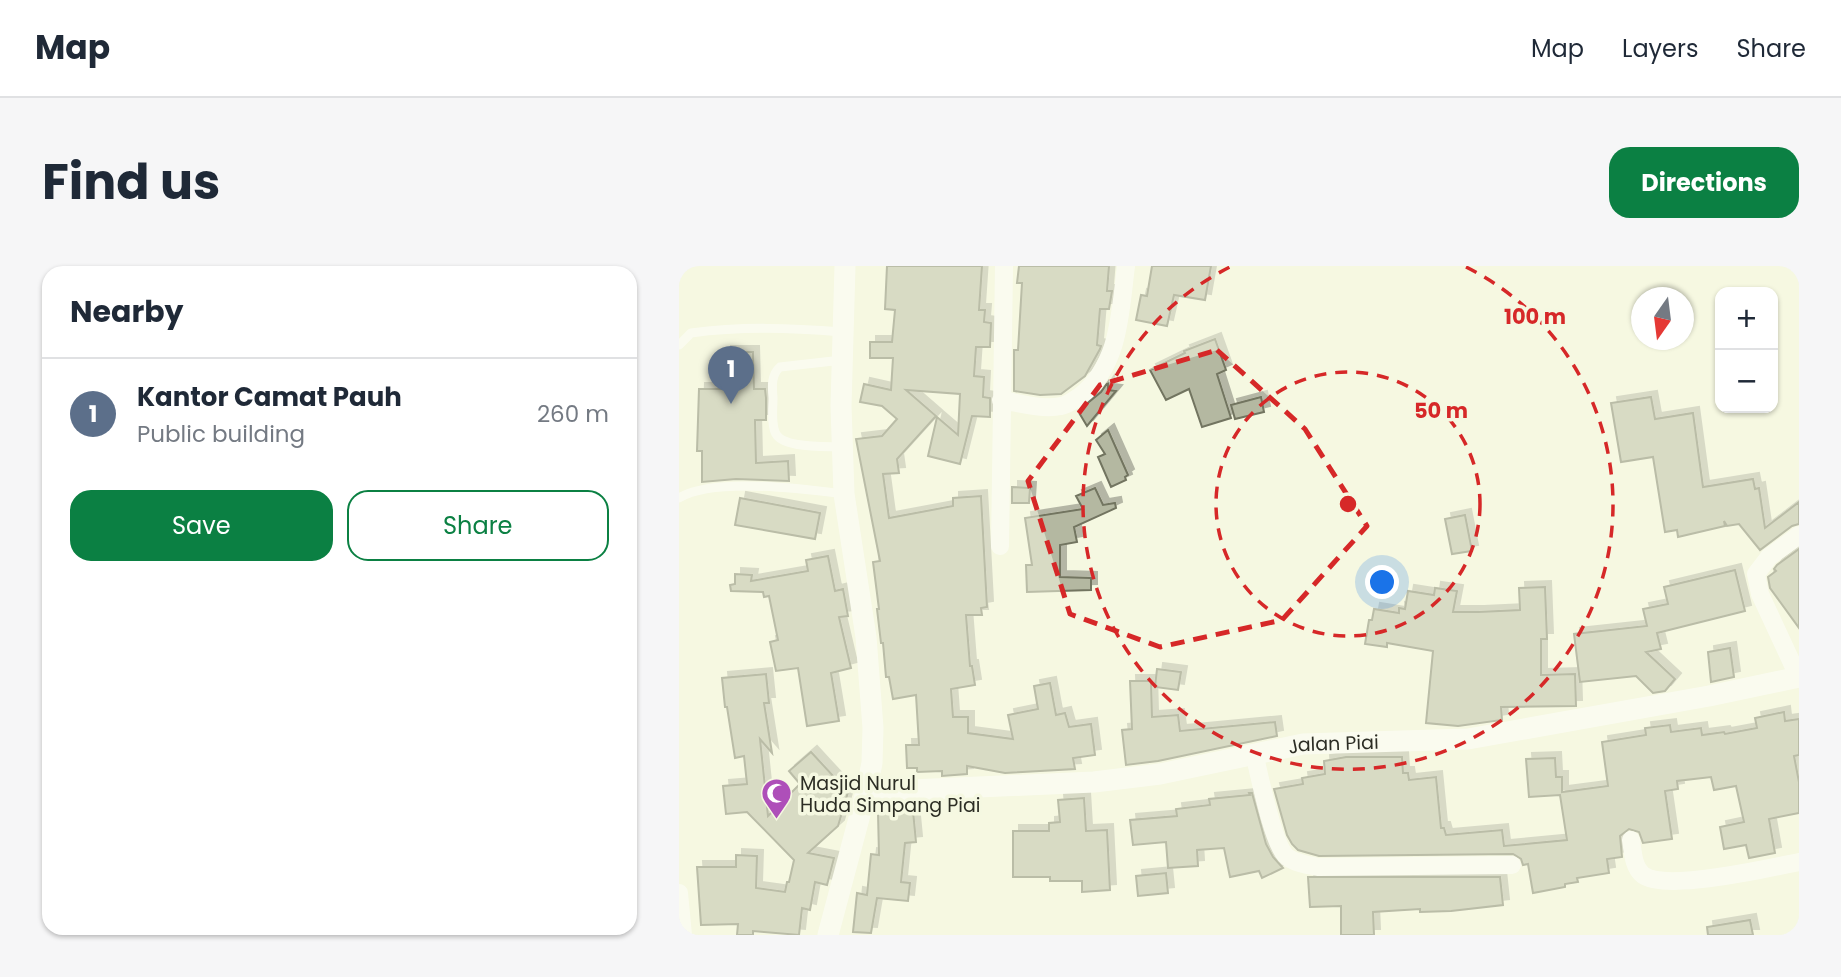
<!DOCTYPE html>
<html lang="en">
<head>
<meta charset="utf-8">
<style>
	:root { --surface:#fff; --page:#f6f6f7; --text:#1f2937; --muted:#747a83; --line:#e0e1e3; --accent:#0b8043 }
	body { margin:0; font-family:Poppins,sans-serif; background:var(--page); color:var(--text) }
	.controls { position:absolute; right:21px; top:21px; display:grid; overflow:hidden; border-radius:14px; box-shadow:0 2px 5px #0004 }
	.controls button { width:63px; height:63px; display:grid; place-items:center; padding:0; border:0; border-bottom:2px solid var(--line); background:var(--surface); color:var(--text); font:35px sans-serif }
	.compass { position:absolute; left:952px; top:21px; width:63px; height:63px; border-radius:50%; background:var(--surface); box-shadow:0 2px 5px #0004; rotate:194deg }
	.you { position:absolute; left:704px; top:317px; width:24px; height:24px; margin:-18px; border:5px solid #fff; border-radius:50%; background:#1a73e8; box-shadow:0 0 0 10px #1a73e833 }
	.badge { display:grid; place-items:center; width:46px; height:46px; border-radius:50%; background:var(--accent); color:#fff; font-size:23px; font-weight:700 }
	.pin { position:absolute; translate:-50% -58px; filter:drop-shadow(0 2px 4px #0008) }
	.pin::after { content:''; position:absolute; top:37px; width:24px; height:21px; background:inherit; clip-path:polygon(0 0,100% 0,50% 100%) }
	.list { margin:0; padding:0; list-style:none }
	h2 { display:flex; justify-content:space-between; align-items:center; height:91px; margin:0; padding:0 28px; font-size:30px }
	h2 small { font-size:23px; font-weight:400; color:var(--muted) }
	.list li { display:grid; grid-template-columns:46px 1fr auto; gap:21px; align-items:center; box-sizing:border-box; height:112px; padding:0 28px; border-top:2px solid var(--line) }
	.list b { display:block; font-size:26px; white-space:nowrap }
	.list p { margin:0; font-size:23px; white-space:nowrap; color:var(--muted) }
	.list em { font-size:23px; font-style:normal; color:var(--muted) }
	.actions { display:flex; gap:14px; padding:21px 28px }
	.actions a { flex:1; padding:16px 0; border:2px solid var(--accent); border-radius:21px; text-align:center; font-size:24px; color:var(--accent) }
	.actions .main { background:var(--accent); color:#fff }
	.map { position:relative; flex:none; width:1120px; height:669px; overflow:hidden; border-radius:21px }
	header { display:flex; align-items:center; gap:42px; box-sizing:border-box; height:98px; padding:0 35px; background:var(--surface); border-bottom:2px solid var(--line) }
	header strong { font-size:33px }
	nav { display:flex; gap:38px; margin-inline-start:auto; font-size:24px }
	.intro { display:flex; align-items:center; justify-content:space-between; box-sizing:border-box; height:168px; padding:0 42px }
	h1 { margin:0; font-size:49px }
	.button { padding:18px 32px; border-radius:21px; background:var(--accent); color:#fff; font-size:24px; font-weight:700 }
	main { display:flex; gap:42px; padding:0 42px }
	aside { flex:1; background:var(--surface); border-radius:21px; box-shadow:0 2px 5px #0004 }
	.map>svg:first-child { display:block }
	.building { fill:#b4b8a1; stroke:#727460; stroke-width:2; filter:url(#shadow) }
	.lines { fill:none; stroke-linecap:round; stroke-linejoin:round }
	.service { stroke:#fff; stroke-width:9 }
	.minor { stroke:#fff; stroke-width:18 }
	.tertiary { stroke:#fff; stroke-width:21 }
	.marked { fill:none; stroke:#d62828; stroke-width:5; stroke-dasharray:14 9; stroke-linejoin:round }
	.ring { fill:none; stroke:#d62828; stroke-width:3.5; stroke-dasharray:12 9 }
	.labels { text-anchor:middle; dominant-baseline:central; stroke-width:7; stroke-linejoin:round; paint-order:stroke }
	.street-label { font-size:19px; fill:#2c2d24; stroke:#f5f8e1 }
	.poi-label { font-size:19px; fill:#2c2d24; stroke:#f5f8e1; text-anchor:start }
	.centre { fill:#d62828; stroke:#f5f8e1; stroke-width:3.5 }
	.ring-label { font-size:21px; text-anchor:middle; font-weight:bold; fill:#d62828; stroke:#f5f8e1; stroke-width:7; stroke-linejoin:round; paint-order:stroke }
</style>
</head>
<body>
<header>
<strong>Map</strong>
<nav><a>Map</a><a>Layers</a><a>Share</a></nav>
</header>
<div class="intro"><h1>Find us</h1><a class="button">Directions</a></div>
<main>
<aside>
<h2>Nearby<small></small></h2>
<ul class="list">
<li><span class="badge" style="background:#5c6f8a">1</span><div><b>Kantor Camat Pauh</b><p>Public building</p></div><em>260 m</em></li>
</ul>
<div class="actions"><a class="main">Save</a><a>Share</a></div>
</aside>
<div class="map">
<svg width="1120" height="669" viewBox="0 0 1120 669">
	<defs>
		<filter id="shadow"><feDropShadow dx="6" dy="-6" stdDeviation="0" flood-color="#0004"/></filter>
	</defs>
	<rect width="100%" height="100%" fill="#f5f8e1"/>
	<path class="building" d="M208 0H303L300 44H306L305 56 312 57 311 81H297L295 110 305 111 304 131 311 132V151L293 150 281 198 249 190 258 151 279 169 281 128 227 124 257 150 218 193 220 207 204 208 210 252 274 240V232L302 230 308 341 302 342 303 349H287L291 400H293L296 419 272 423 274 451H289V467L334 473 329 449 359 443 355 420 371 417 377 449 386 447 390 461 412 458 416 489 394 492 396 503 326 507 288 500V508L263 510V505L238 506V502H228L227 479H240L237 429 214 433 210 411H207L204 377H202L198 343H200L194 296 201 295 177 173 203 170 218 153 203 140 181 136 185 118 212 124 214 92H191V76H213L216 44 206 43Z
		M340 0H430L428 25H433L430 43H421L418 79 422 80 421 83 406 110 382 128 361 129 335 125V84H339L343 17H338Z
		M473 0H532L526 34 495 29 488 60 457 54 462 29 468 30Z
		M536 73 547 104 538 108 552 152 523 161 510 123 487 134 471 104 506 87 505 85Z
		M46 86H74L75 123H86L87 132V154H76L77 197 109 195 110 215 57 213 23 216V185H18L20 123H47Z
		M429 116V124L437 125 408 160 399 145 422 126Z
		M582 131 585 146 556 153 552 139Z
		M972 131 976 153 1014 147 1024 221 1074 213 1076 223 1080 222 1086 262 1120 236V258L1113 260 1081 284 1060 258 1048 260 1045 255 1046 260 999 271 998 264 986 266 974 191 942 196 932 137Z
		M429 164 449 209 446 211 447 214 432 221 419 191 426 188 417 174Z
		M333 221 351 222 350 237H333Z
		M416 222 424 239 436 237 437 242 395 261 398 276 381 279V311L412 312V324L348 326 347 299H353L346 252 404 243 397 230Z
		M61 232 141 247 136 273 56 259Z
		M786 249 793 285 773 288 766 253Z
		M1120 283V362L1091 322 1089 311 1097 305 1095 303 1098 299Z
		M149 290 156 325 164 323 169 350 160 351 172 402 152 407 160 455 128 460 119 402 97 405 91 376 99 374 90 330 85 331 84 326 52 325 51 319 56 318V308L73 309 72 315 129 305 127 294Z
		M1056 304 1066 345 978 367 982 383 967 386 996 413 986 425 974 427 957 410 901 416 895 368 968 360 964 343 989 338 985 321Z
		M866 321 868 373H862V409L896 408 897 440 822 441 823 454 779 460 747 457 754 385 708 377V381L686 378 690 354H693L695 343 720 347V342L726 343 729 325 755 329 756 322 778 325 774 346H799L841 344 840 322Z
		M1051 382 1055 411 1032 416 1029 386Z
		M478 403 502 406 499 424 476 421Z
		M87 408 90 437H85L93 487 81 473 89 550 121 518 110 505 132 486 156 512 149 518 169 526 159 560 129 587 155 592 148 619 136 616 131 644 123 642 120 669 74 665V669H58L59 658 22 659 18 601H57V589L78 590 77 622 106 626 108 616H110L115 594 68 546 47 548 44 520 68 518 65 490 56 492 48 441H46L43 412Z
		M451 415H472L473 451 499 449 501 465 596 456 598 470 479 495 447 499 443 464 453 463Z
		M1105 446 1106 455 1120 453V489L1115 490 1120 516V547L1090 553 1096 587 1070 592 1067 579 1045 583 1041 561 1065 556 1057 520 1035 524 1032 511 998 515 999 523 986 525 993 573 964 577 960 566 950 563 941 570 943 591 928 593 930 607 898 612 899 616 886 618V621L854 627 849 598 844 599 842 593 834 588 640 590 619 584 613 578 608 569 595 523 624 518 623 512 646 508 645 495 667 491H723L724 507H729L730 514 757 511 762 562H765L767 569 823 564 825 580 888 574 881 529 850 531 847 493 876 492 877 511H883V526L929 520 923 476 967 469 966 462 991 459 992 466 1022 462 1023 469 1045 466 1046 468 1078 462 1076 452Z
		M570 527H573L587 578 594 591 604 602 583 612 580 605 551 611 545 582 518 584 519 600 489 602 487 576 454 579 451 554 498 550 497 543 531 539 530 533 571 529Z
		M405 532 407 565 428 564 431 624 403 626V615H371V611H334V565H370V557L381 556 379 534Z
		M234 545 237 576 226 577 222 616 231 617 229 635 198 632 192 667 174 666 178 627 188 629 192 588 200 589 199 547Z
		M487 607 489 627 459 630 457 610Z
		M629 611H821L824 639 772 645 741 646V643L694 646 695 669H662V640L631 641Z
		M1071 654 1074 669H1029L1028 661Z"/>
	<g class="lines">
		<path class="service" d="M0 79 12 67C63 60 112 62 163 66
			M163 94 101 101C92 109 93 120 94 132 94 142 92 156 96 166 102 183 147 180 163 181
			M0 232C35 211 124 223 165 228"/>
		<path class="minor" d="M322 134C341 137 363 144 382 140 389 139 395 134 401 130 441 99 441 46 447 0
			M321 280 325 0
			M1120 412 1081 328 1077 308 1090 291 1120 269
			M575 487C580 507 594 580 608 591 616 597 629 599 639 601L833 599
			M952 574C954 586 954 601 964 609 987 626 1090 602 1120 596
			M0 627 4 669"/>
		<g class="tertiary">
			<path id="s1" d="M187 526 415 516 481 508 624 478 789 473 1030 430 1120 411"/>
			<path d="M149 669 187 526 193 497 194 462 187 371 165 228 162 140 166 0"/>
		</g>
	</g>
	<path d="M0 0H1120V669H0ZM538 84 626 163 688 260 603 354 481 381 391 348 349 215 421 119Z" fill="#f5f8e1" fill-opacity=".55" fill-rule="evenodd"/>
	<path class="marked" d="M538 84 626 163 688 260 603 354 481 381 391 348 349 215 421 119Z"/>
	<g class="ring">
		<circle cx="669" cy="238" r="132"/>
		<path d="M787 1A265 265 0 1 1 551 1"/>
	</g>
	<defs>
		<symbol id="mosque-pin" viewBox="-11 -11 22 30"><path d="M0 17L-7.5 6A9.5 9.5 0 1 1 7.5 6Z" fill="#ae4fb9" stroke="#f5f8e1"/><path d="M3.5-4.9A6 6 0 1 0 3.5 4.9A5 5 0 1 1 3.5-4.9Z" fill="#fff"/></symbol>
	</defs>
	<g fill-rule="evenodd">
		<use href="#mosque-pin" x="80" y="510" width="35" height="47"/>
	</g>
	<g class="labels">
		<g class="street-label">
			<text stroke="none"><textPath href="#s1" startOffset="471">Jalan Piai</textPath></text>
		</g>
		<g class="poi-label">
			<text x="121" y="517">Masjid Nurul<tspan x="121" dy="22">Huda Simpang Piai</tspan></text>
		</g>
	</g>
	<circle cx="669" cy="238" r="10" class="centre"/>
	<g class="ring-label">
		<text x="856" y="58">100 m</text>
		<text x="762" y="152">50 m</text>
	</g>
</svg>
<div class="controls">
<button>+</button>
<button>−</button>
</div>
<svg class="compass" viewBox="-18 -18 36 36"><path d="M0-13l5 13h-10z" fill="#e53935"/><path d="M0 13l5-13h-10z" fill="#747a83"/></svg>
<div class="you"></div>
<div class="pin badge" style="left:52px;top:138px;background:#5c6f8a">1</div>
</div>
</main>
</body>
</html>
